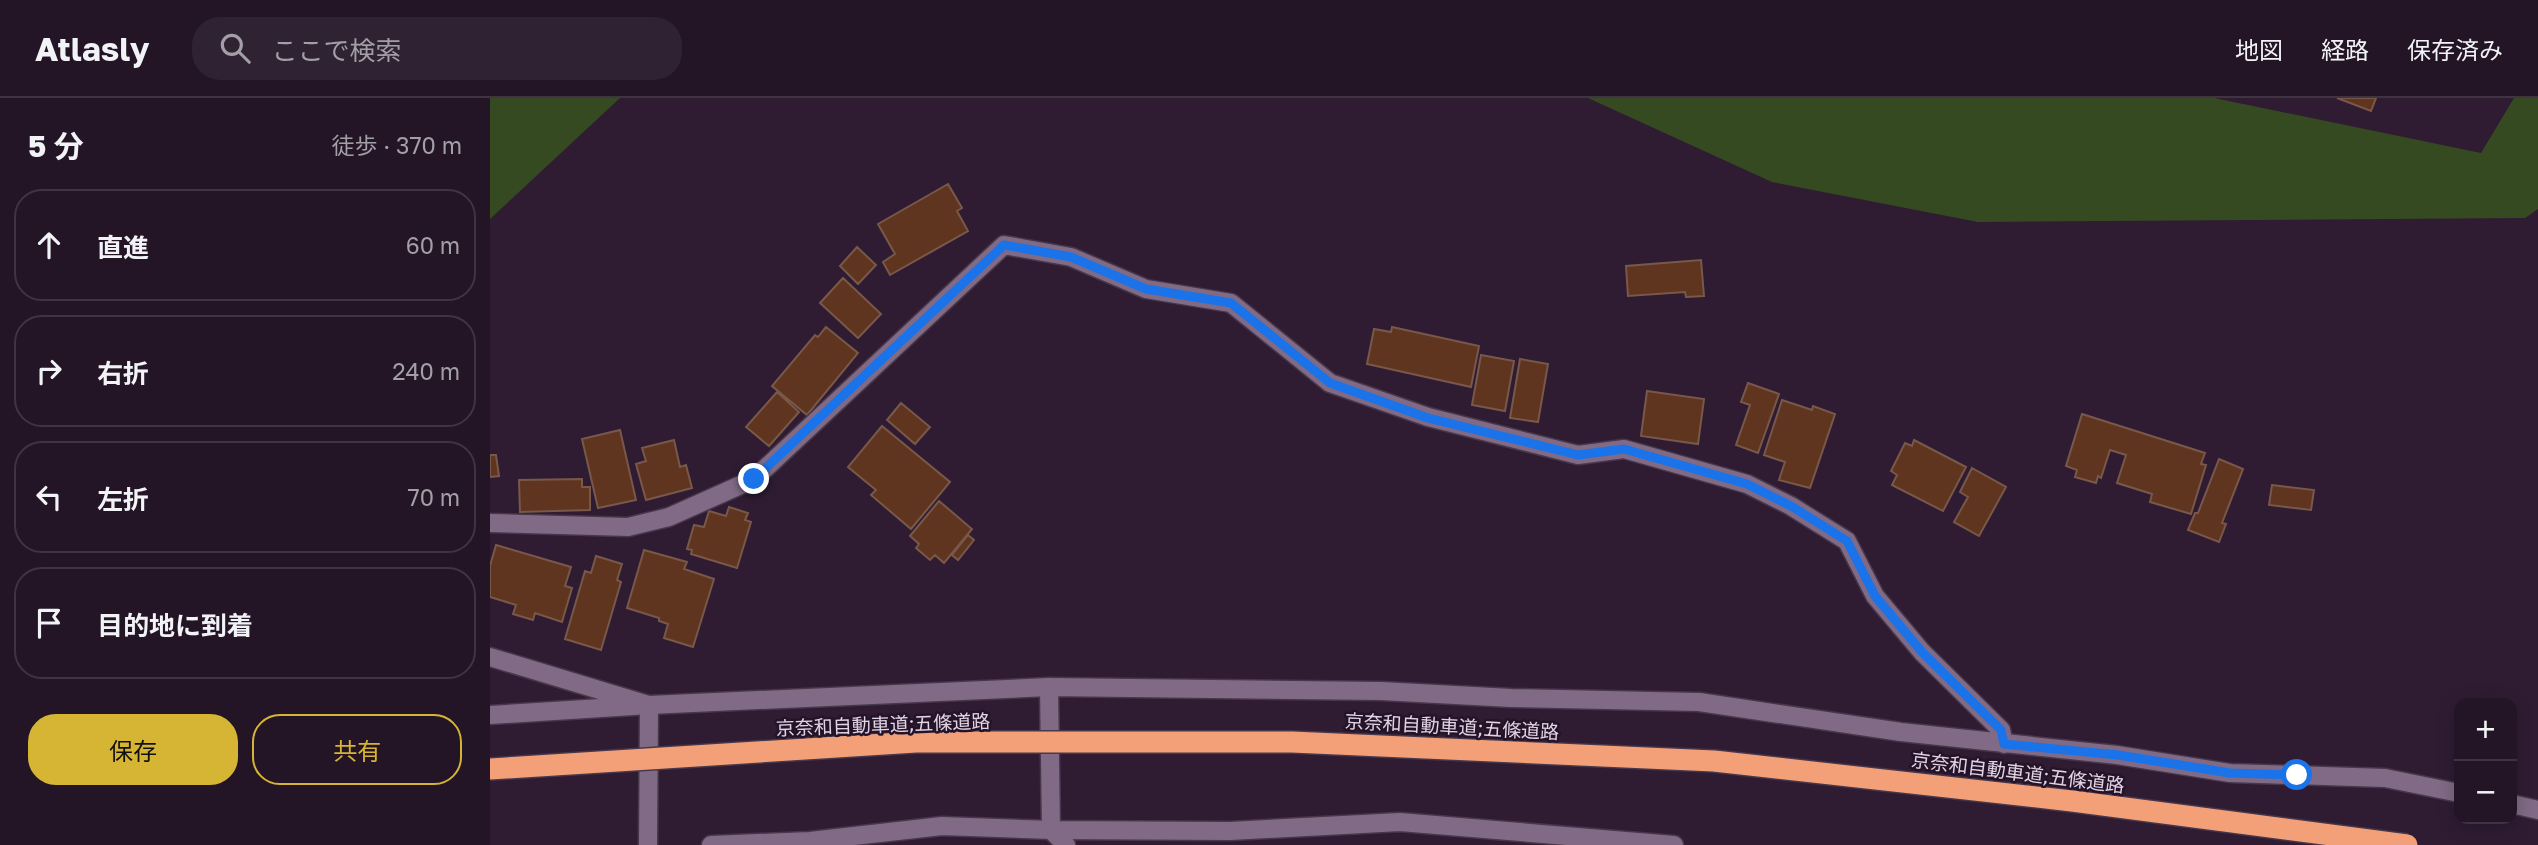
<!DOCTYPE html>
<html lang="ja">
<head>
<meta charset="utf-8">
<style>
	:root { --surface:#231526; --page:#2f2232; --text:#f1f3f6; --muted:#a39fa7; --line:#403443; --accent:#d6b534 }
	body { margin:0; font-family:"Golos Text","Noto Sans JP",sans-serif; background:var(--page); color:var(--text) }
	.controls { position:absolute; right:21px; bottom:21px; display:grid; overflow:hidden; border-radius:14px; box-shadow:0 4px 18px #0003 }
	.controls button { width:63px; height:63px; display:grid; place-items:center; padding:0; border:0; border-bottom:2px solid var(--line); background:var(--surface); color:var(--text); font:35px sans-serif }
	.stop { position:absolute; width:21px; height:21px; margin:-16px; border:5px solid #1a73e8; border-radius:50%; background:#fff }
	.stop.end { background:#1a73e8; border-color:#fff; box-shadow:0 2px 7px #0008 }
	.list { margin:0; padding:0; list-style:none }
	h2 { display:flex; justify-content:space-between; align-items:center; height:91px; margin:0; padding:0 28px; font-size:30px }
	h2 small { font-size:23px; font-weight:400; color:var(--muted) }
	.list li { display:grid; grid-template-columns:46px 1fr auto; gap:21px; align-items:center; box-sizing:border-box; height:112px; margin:0 14px 14px; padding:0 14px; border:2px solid var(--line); border-radius:28px }
	.list b { display:block; font-size:26px; white-space:nowrap }
	.list em { font-size:23px; font-style:normal; color:var(--muted) }
	.actions { display:flex; gap:14px; padding:21px 28px }
	.actions a { flex:1; padding:16px 0; border:2px solid var(--accent); border-radius:28px; text-align:center; font-size:24px; color:var(--accent) }
	.actions .main { background:var(--accent); color:#111 }
	.icon { flex:none; width:38px; height:38px; fill:none; stroke:currentColor; stroke-width:2; stroke-linecap:round; stroke-linejoin:round }
	.map { position:relative; flex:none; width:2048px; height:747px; overflow:hidden }
	header { display:flex; align-items:center; gap:42px; box-sizing:border-box; height:98px; padding:0 35px; background:var(--surface); border-bottom:2px solid var(--line) }
	header strong { font-size:33px }
	nav { display:flex; gap:38px; margin-inline-start:auto; font-size:24px }
	.search { width:490px; height:63px; background:var(--page); display:flex; align-items:center; gap:18px; box-sizing:border-box; padding:0 24px; border-radius:28px; color:var(--muted); font-size:26px }
	main { display:flex }
	aside { flex:1; background:var(--surface) }
	.map>svg:first-child { display:block }
	.green { fill:#364a22 }
	.building { fill:#5f3520; stroke:#785849; stroke-width:2 }
	.lines { fill:none; stroke-linecap:round; stroke-linejoin:round }
	.street-casing { stroke:#47374a; stroke-width:21 }
	.secondary-casing { stroke:#47374a; stroke-width:21 }
	.street { stroke:#806a85; stroke-width:18 }
	.secondary { stroke:#806a85; stroke-width:18 }
	.highway-bridge-casing { stroke:#47374a; stroke-width:24; stroke-linecap:butt }
	.highway-bridge { stroke:#f3a079; stroke-width:21 }
	.route { stroke:#1a73e8; stroke-width:9 }
	.labels { text-anchor:middle; dominant-baseline:central; stroke-width:5; stroke-linejoin:round; paint-order:stroke }
	.street-label { font-size:19px; fill:#e1d4e3; stroke:#251329 }
</style>
</head>
<body>
<header>
<strong>Atlasly</strong>
<div class="search"><svg class="icon" aria-label="search" viewBox="0 0 24 24"><circle cx="10" cy="10" r="6"/><path d="M15 15l6 6"/></svg>ここで検索</div>
<nav><a>地図</a><a>経路</a><a>保存済み</a></nav>
</header>
<main>
<aside>
<h2>5 分<small>徒歩 · 370 m</small></h2>
<ul class="list">
<li><svg class="icon" aria-label="ahead" viewBox="0 0 24 24"><path d="M12 20V5M6 11l6-6 6 6"/></svg><div><b>直進</b></div><em>60 m</em></li>
<li><svg class="icon" aria-label="right" viewBox="0 0 24 24"><path d="M7 20v-9h11M14 6l5 5-5 5"/></svg><div><b>右折</b></div><em>240 m</em></li>
<li><svg class="icon" aria-label="left" viewBox="0 0 24 24"><path d="M17 20v-9H6M10 6l-5 5 5 5"/></svg><div><b>左折</b></div><em>70 m</em></li>
<li><svg class="icon" aria-label="arrive" viewBox="0 0 24 24"><path d="M6 21V4h12l-3 4 3 4H6"/></svg><div><b>目的地に到着</b></div></li>
</ul>
<div class="actions"><a class="main">保存</a><a>共有</a></div>
</aside>
<div class="map">
<svg width="2048" height="747" viewBox="0 0 2048 747">
	<rect width="100%" height="100%" fill="#2f1c33"/>
	<path class="green" d="M0 0H130L0 121Z
		M1098 0H1724L1991 55 2024 0H2048V111L2035 120 1488 124 1282 84Z"/>
	<path class="building" d="M1847 0H1886L1881 13Z
		M458 86 472 110 467 113 478 133 400 177 393 164 405 156 388 126Z
		M367 149 386 167 368 186 350 168Z
		M1211 162 1214 198 1196 199 1195 194 1138 198 1136 168Z
		M353 180 391 216 368 240 330 205Z
		M336 229 368 255 317 317 282 288 325 237 328 239Z
		M902 229 989 248 981 289 877 266 884 231 901 234Z
		M991 257 1024 263 1015 313 982 307Z
		M1030 261 1058 266 1048 324 1020 320Z
		M1258 285 1289 296 1268 355 1246 347 1260 307 1251 304Z
		M1157 293 1214 301 1208 346 1151 338Z
		M287 294 309 314 279 348 256 329Z
		M1292 302 1322 312 1323 308 1345 316 1320 390 1289 382 1295 364 1274 357Z
		M411 305 440 329 425 346 397 322Z
		M1592 316 1715 355 1711 366 1716 367 1701 416 1660 404 1662 396 1627 385 1636 357 1620 352 1611 380 1608 378 1606 385 1585 379 1587 372 1576 368Z
		M392 328 460 384 421 431 381 397 386 392 358 369Z
		M130 332 146 402 108 410 92 341Z
		M184 342 190 369 196 367 202 390 156 402 146 366 156 363 152 350Z
		M1424 342 1476 369 1453 413 1402 387 1407 377 1401 373 1415 345 1422 348Z
		M0 357H6L9 378 0 379Z
		M1729 361 1753 371 1732 425 1736 426 1729 444 1698 432 1705 415H1708Z
		M1482 370 1516 389 1489 438 1464 424 1478 399 1470 394Z
		M92 381V389H100V412L30 414 29 382Z
		M1782 387 1824 392 1821 412 1779 407Z
		M449 403 482 431 454 465 445 457 440 462 426 450 429 446 420 438Z
		M239 409 258 415 255 422 261 424 247 470 201 456 202 452 197 451 204 427 214 429 219 413 236 418Z
		M478 437 484 442 468 462 462 457Z
		M6 447 81 469 75 488 82 490 72 524 45 515 43 522 23 516 26 507 0 499V468Z
		M154 452 197 464 194 471 224 481 203 549 174 540 178 526 169 523V520L137 510Z
		M106 458 132 466 127 482 131 484 111 552 75 541 95 473 101 475Z"/>
	<g class="lines">
		<defs>
			<path id="street" d="M0 425 138 429 179 419 264 381 514 147 581 159 656 191 741 205 840 285 938 319 1088 357 1134 351 1257 386 1301 408 1357 443 1385 498 1432 554 1511 632 1514 646
				M0 617 159 607 559 589 891 593 1021 600 1209 604 1411 634 1627 657 1740 675 1895 680 1969 695
				M2022 706 2048 712
				M221 747 320 743 452 728 561 732 740 733 910 724 1184 747"/>
			<path id="secondary" d="M0 559 159 607 158 747
				M559 589 561 732 576 747"/>
		</defs>
		<use href="#street" class="street-casing"/>
		<use href="#secondary" class="secondary-casing"/>
		<use href="#street" class="street"/>
		<use href="#secondary" class="secondary"/>
		<defs>
			<path id="highway-bridge" d="M0 671 426 644H802L1224 663 1582 703 1917 747"/>
		</defs>
		<use href="#highway-bridge" class="highway-bridge-casing"/>
		<use href="#highway-bridge" class="highway-bridge"/>
	</g>
	<g class="lines">
		<path class="route" d="M264 381 514 147 581 159 656 191 741 205 840 285 938 320 1088 357 1134 351 1257 386 1301 408 1357 443 1385 498 1432 554 1511 632 1514 646 1628 657 1740 675 1807 677"/>
	</g>
	<g class="labels">
		<g class="street-label">
			<text transform="translate(393 626) rotate(-2)">京奈和自動車道;五條道路</text>
			<text transform="translate(962 628) rotate(3)">京奈和自動車道;五條道路</text>
			<text transform="translate(1528 674) rotate(7)">京奈和自動車道;五條道路</text>
		</g>
	</g>
</svg>
<div class="controls">
<button>+</button>
<button>−</button>
</div>
<div class="stop" style="left:1807px;top:677px"></div>
<div class="stop end" style="left:264px;top:381px"></div>
</div>
</main>
</body>
</html>
